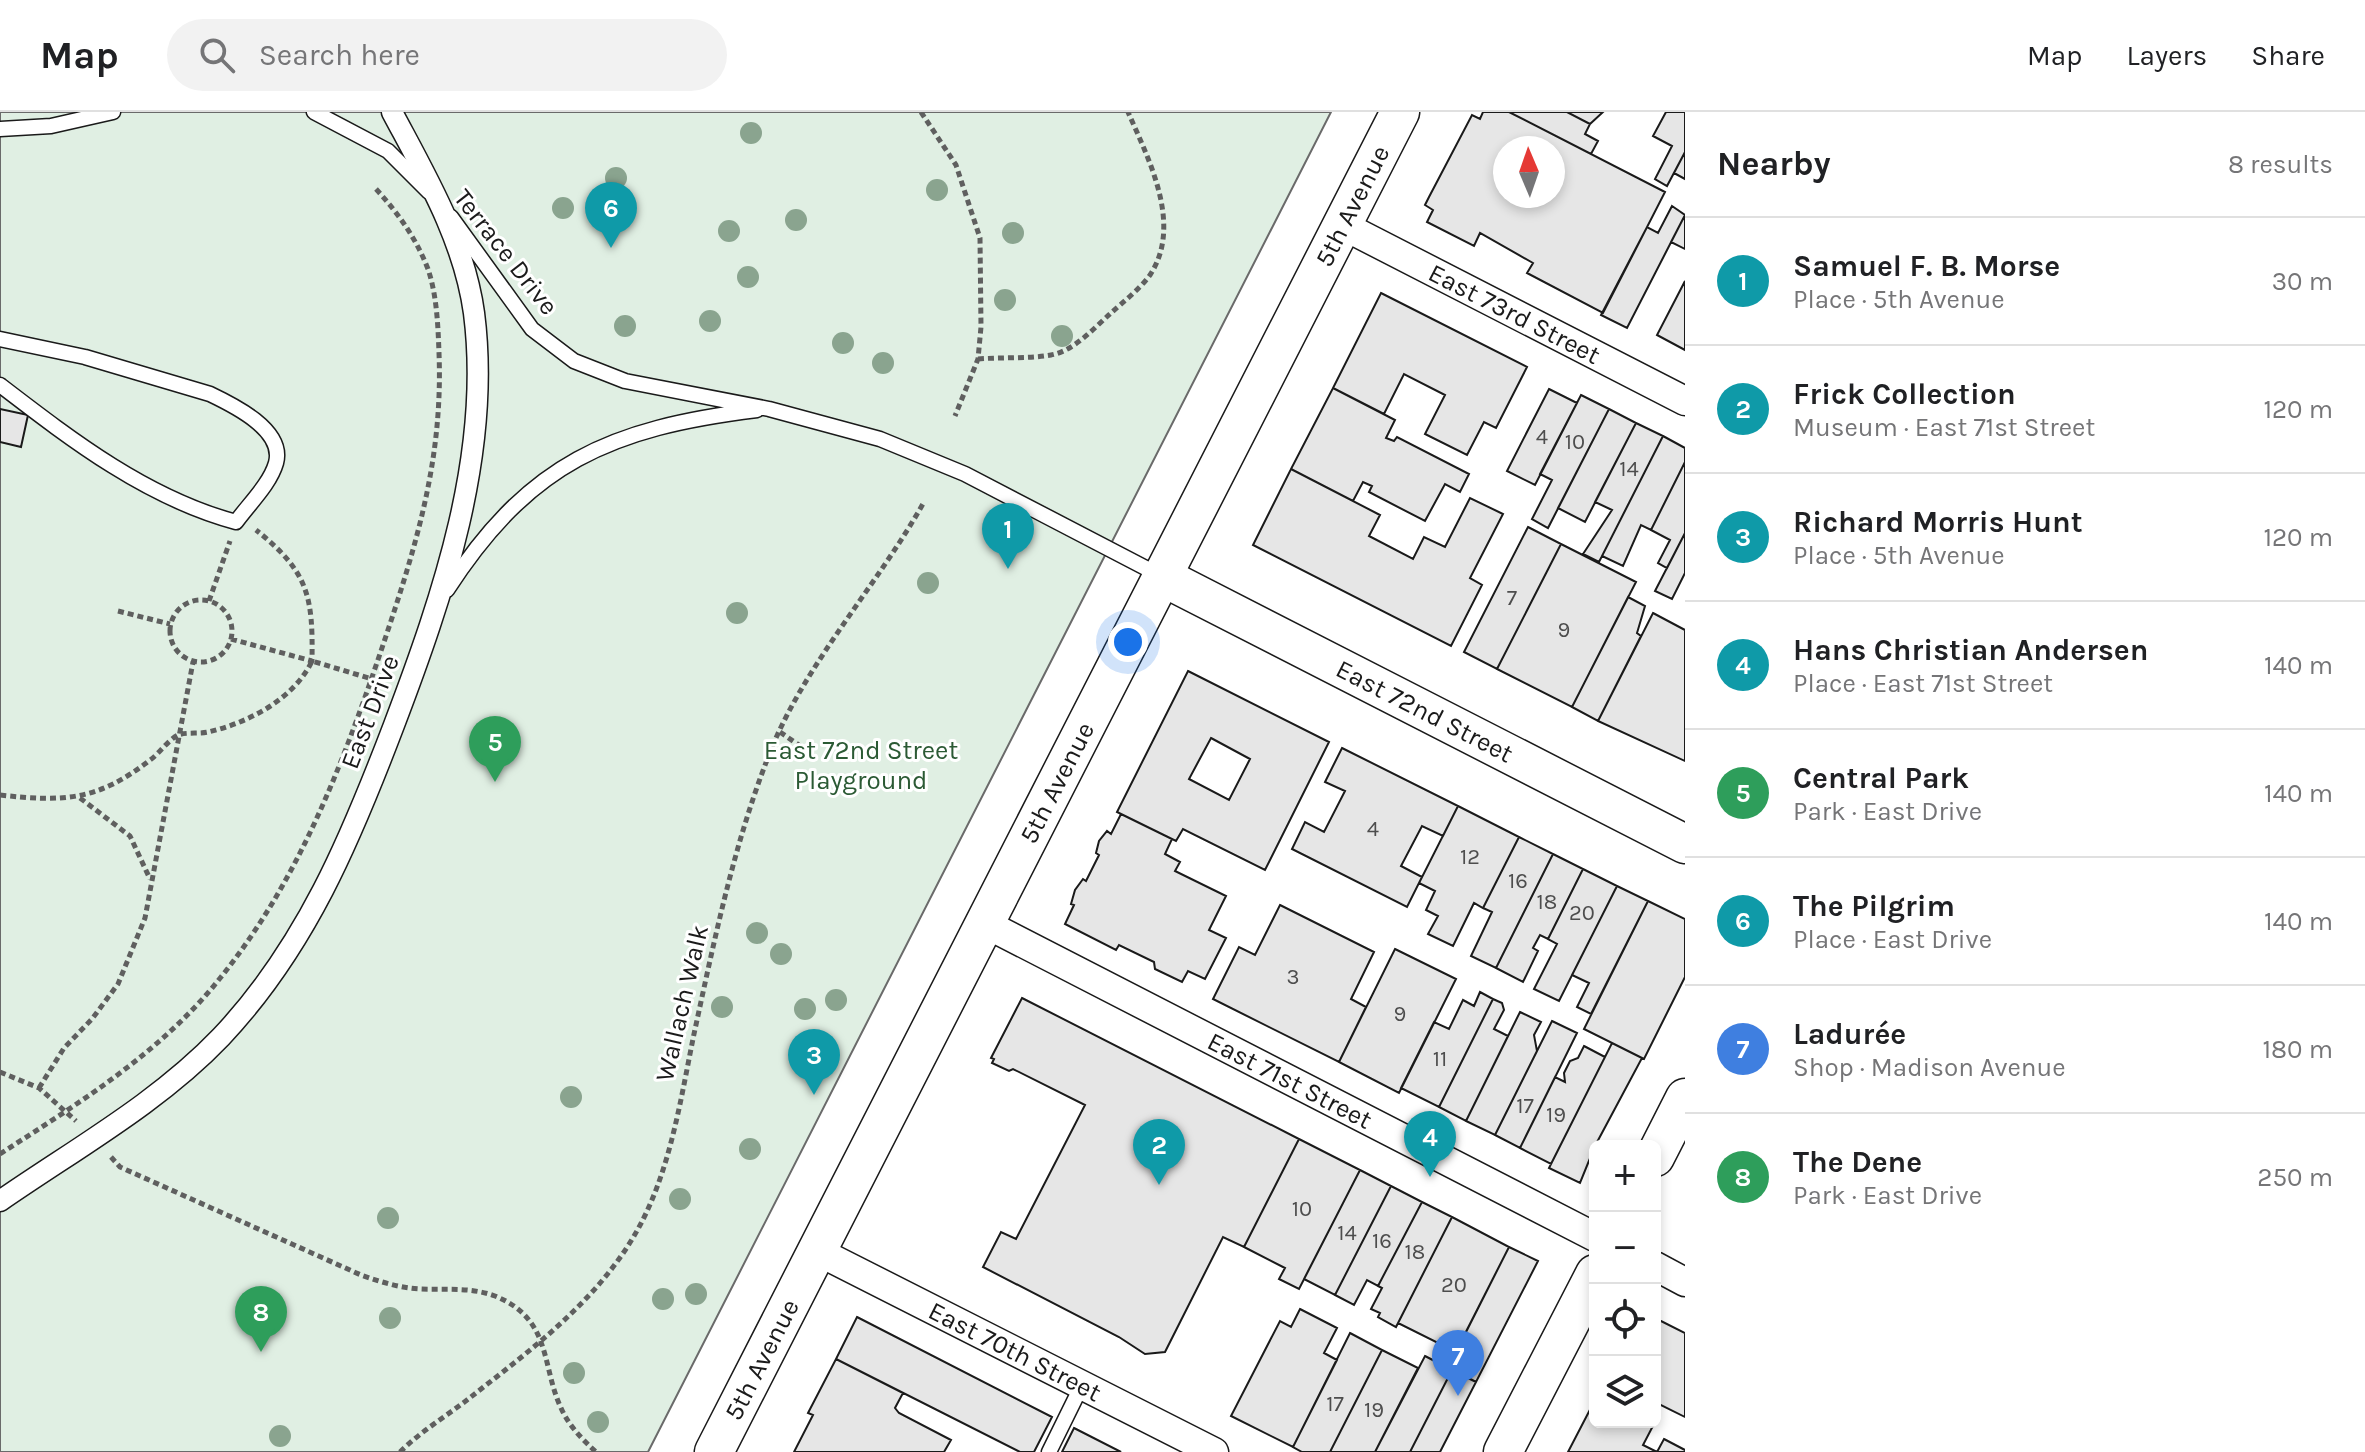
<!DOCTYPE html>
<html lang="en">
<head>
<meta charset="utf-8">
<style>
	:root { --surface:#fff; --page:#f2f2f2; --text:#202124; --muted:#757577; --line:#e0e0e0; --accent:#b45309 }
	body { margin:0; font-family:Karla,sans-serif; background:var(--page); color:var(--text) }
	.controls { position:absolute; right:24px; bottom:24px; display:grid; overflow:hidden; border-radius:12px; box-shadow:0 4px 12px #0003 }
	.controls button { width:72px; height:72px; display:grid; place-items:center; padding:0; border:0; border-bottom:2px solid var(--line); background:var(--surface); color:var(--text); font:40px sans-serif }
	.compass { position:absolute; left:1493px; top:24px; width:72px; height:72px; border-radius:50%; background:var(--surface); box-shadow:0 4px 12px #0003; rotate:358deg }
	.you { position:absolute; left:1128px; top:530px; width:28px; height:28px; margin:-20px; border:6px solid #fff; border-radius:50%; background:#1a73e8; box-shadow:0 0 0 12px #1a73e833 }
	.badge { display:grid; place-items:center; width:52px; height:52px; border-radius:50%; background:var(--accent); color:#fff; font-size:26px; font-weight:700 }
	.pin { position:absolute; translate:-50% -66px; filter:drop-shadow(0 2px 4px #0008) }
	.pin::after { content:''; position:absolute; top:42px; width:28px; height:24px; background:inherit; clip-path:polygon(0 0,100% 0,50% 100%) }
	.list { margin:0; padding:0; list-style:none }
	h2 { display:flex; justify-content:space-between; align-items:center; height:104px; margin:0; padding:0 32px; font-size:34px }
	h2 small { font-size:26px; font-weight:400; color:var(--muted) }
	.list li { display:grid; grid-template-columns:52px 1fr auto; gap:24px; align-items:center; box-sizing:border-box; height:128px; padding:0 32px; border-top:2px solid var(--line) }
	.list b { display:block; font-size:30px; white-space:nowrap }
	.list p { margin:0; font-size:26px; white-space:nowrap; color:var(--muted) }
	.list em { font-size:26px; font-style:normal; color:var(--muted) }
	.icon { flex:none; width:44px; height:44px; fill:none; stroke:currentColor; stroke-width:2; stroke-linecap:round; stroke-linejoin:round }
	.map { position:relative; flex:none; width:1685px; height:1340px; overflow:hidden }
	header { display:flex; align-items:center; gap:48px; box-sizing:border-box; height:112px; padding:0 40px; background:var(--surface); border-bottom:2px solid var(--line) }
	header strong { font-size:38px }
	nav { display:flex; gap:44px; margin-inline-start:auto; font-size:28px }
	.search { width:560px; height:72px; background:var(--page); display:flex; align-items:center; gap:20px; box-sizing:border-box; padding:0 28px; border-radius:44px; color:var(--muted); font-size:30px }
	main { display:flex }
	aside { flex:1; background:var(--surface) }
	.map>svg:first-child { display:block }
	.green { fill:#e0efe3; stroke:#6a6a6a; stroke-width:2 }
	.building { fill:#e6e6e6; stroke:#1a1a1a; stroke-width:2; fill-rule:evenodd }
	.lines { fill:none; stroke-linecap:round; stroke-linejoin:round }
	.service-casing { stroke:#1a1a1a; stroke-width:17 }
	.pedestrian-casing { stroke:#1a1a1a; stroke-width:23 }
	.minor-casing { stroke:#1a1a1a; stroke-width:31 }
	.secondary-casing { stroke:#1a1a1a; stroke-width:41 }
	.path { stroke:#5f5f5f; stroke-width:5; stroke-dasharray:6 4; stroke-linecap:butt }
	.service { stroke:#fff; stroke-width:14 }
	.pedestrian { stroke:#fff; stroke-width:20 }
	.minor { stroke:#fff; stroke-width:28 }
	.secondary { stroke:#fff; stroke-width:38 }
	.tree { fill:#8aa48f }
	.labels { text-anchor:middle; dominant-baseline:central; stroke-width:6; stroke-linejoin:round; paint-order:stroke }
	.number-label { font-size:22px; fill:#4d4d4d }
	.street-label { font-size:26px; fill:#1a1a1a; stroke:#fff }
	.park-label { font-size:26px; fill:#2b5a34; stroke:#fff }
</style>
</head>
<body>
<header>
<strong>Map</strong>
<div class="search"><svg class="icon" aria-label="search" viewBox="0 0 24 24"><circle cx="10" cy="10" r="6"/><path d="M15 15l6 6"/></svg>Search here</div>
<nav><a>Map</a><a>Layers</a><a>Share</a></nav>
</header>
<main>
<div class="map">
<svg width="1685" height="1340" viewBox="0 0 1685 1340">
	<rect width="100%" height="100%" fill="#fff"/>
	<path class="green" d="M0 0H1331L648 1340H0Z"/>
	<path class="building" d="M1483 0H1509L1665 80 1603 201 1527 161 1533 151 1480 121 1474 134 1427 110 1433 98 1425 93 1429 85 1472 3 1480 7ZM1505 36H1553V84H1505Z
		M1509 0H1567L1590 12 1585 22 1598 29 1591 42Z
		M1567 0H1603L1590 12Z
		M1666 0H1685V40L1667 74 1655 67 1672 34 1653 24Z
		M1685 40V67L1674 61Z
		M1672 94 1685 103 1627 216 1601 203 1647 115 1658 121Z
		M1685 103V137L1671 130Z
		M1685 169V238L1657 223Z
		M1381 181 1527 255 1496 316 1484 310 1467 343 1425 322 1445 283 1404 262 1384 302 1333 276Z
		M1333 276 1395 308 1386 326 1394 329 1397 325 1469 362 1460 380 1445 372 1425 409 1369 380 1372 374 1363 370 1353 389 1291 357Z
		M1549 277 1577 291 1535 373 1507 359Z
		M1581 283 1609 297 1548 416 1532 407 1552 368 1540 362Z
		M0 297 28 303 21 335 0 330Z
		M1609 297 1636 311 1585 410 1558 396Z
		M1636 311 1663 324 1599 450 1583 442 1612 398 1595 390Z
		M1663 324 1685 336V350L1651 418 1641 413 1623 454 1602 444Z
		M1685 350V421L1667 456 1658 451 1670 428 1651 418Z
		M1291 357 1380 403 1369 424 1413 447 1424 425 1445 435 1470 386 1503 402 1470 466 1482 473 1451 534 1253 433Z
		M1528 415 1561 432 1497 557 1464 540Z
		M1685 421V461L1672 487 1655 479Z
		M1561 432 1636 470 1572 595 1497 557Z
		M1628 485 1645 494 1637 521 1641 524 1598 609 1572 595Z
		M1653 501 1685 518V649L1598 609Z
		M1188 559 1329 630 1265 758 1183 717 1176 729 1117 700ZM1211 626 1250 647 1229 688 1189 667Z
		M1342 636 1458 694 1443 724 1422 714 1401 754 1422 765 1407 795 1292 737 1305 710 1324 720 1345 679 1325 670Z
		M1458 694 1519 725 1483 796 1474 791 1453 834 1428 822 1438 804 1426 798 1435 779 1419 771Z
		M1121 702 1172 727 1165 742 1180 750 1175 759 1226 784 1209 818 1226 826 1205 867 1188 859 1182 870 1155 857 1154 850 1119 833 1116 838 1065 812 1074 793 1071 792 1075 778 1083 767 1086 769 1099 743 1096 741 1099 729 1107 719 1111 722Z
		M1519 725 1553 742 1496 856 1471 844 1492 800 1483 796Z
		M1553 742 1583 757 1548 827 1540 823 1533 836 1538 839 1523 870 1496 856Z
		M1583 757 1617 774 1559 889 1534 877 1557 832 1548 827Z
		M1617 774 1648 789 1591 902 1577 895 1589 871 1572 863Z
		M1648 789 1685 807V865L1644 947 1584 917Z
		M1280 793 1374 840 1351 887 1366 895 1339 950 1213 887 1239 835 1255 843Z
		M1395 837 1456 867 1399 981 1339 950Z
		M1480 880 1493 887 1439 995 1401 976 1434 910 1449 917 1463 888 1474 894Z
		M1022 886 1299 1027 1244 1135 1223 1125 1165 1240 1145 1242 1119 1225 983 1155 1001 1120 1016 1127 1085 993 1013 957 1009 959 992 951 994 947 991 946Z
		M1493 887 1502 891 1504 898 1494 917 1508 924 1466 1009 1439 995Z
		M1520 900 1541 910 1534 923 1537 939 1495 1023 1466 1009Z
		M1552 909 1577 921 1520 1036 1495 1023Z
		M1612 931 1642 946 1595 1034 1580 1071 1549 1056Z
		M1584 934 1605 945 1551 1052 1520 1036 1555 965 1565 970 1564 961 1570 949 1578 946Z
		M1299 1027 1360 1058 1299 1177 1279 1167 1285 1156 1244 1135Z
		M1360 1058 1391 1074 1335 1183 1304 1167Z
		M1391 1074 1422 1090 1378 1174 1367 1168 1354 1193 1335 1183Z
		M1422 1090 1452 1105 1396 1215 1378 1205 1380 1201 1371 1197 1382 1176 1378 1174Z
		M1452 1105 1509 1135 1456 1240 1398 1211Z
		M1509 1135 1538 1149 1476 1270 1448 1255Z
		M1300 1197 1337 1216 1324 1241 1337 1248 1293 1335 1231 1304 1280 1209 1291 1215Z
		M857 1205 1052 1305 1034 1340H1020L836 1247Z
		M1655 1206 1685 1221V1305L1659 1292 1655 1300Z
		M1350 1221 1382 1238 1330 1340H1302L1293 1335Z
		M1382 1238 1418 1256 1375 1340H1330Z
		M1425 1244 1452 1258 1410 1340H1375Z
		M836 1247 903 1281 895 1296 899 1301 951 1328 944 1340H794L813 1303 808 1301Z
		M1452 1258 1476 1270 1440 1340H1410Z
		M1595 1288V1310H1655L1643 1333 1657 1340H1568Z
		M1074 1316 1121 1340H1062Z
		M1664 1327 1685 1338V1340H1657Z"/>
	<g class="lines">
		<defs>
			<path id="service" d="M314 0 388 39 429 80
				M0 17 51 14 113 0
				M451 105 532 217 574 249 625 269 769 297 880 327 965 362 1163 465
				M0 227 85 245 210 282C233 293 285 318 276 351 270 372 249 392 236 410 147 386 73 329 0 273
				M447 478C529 351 610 316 757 298
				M1049 1340 1082 1273"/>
			<path id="pedestrian" d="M0 1089C75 1037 158 991 221 925 306 835 351 726 394 613 443 484 492 341 474 201 464 128 426 64 392 0"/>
			<g id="minor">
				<path id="s1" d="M1342 113 1685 289"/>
				<path id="s2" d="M984 811 1595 1125"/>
				<path id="s3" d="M817 1139 1214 1340"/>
				<path d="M1655 1154 1685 1170"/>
			</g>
			<g id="secondary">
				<path id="s4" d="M1163 465 1685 732"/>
				<path d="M1655 1045 1685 986"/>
				<path id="s5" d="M714 1340 1400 0"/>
				<path d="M1503 1340 1595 1162"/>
			</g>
		</defs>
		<use href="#service" class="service-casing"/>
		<use href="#pedestrian" class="pedestrian-casing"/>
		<use href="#minor" class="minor-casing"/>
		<use href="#secondary" class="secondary-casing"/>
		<path class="path" d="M921 0 956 53 980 126 981 215 978 247 955 304
			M978 247C1002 245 1027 247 1051 243 1074 239 1094 216 1111 201 1123 190 1140 177 1150 163 1183 113 1149 48 1128 0
			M170 519a31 31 0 1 1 62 0a31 31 0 1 1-62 0Z
			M209 489 230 429
			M118 499 170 512
			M231 527 312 549C313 485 309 460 256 418
			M780 620 803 636
			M0 683C63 690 98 689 150 648 159 642 168 628 178 623 186 620 199 622 208 620 248 611 294 587 312 549L372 567
			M80 686 130 724 150 767
			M0 960 39 976 76 1009
			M39 976 64 936 92 907 118 872 145 806 193 550
			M0 1042C79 991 162 940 221 865 302 764 345 646 386 524 418 428 443 344 439 241 438 214 437 184 428 157 416 126 398 101 376 77
			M111 1045 120 1055 361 1163C381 1170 400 1176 421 1177 446 1178 471 1175 495 1184 552 1207 541 1253 561 1296 569 1314 582 1327 596 1340
			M400 1340C420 1320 445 1305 467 1288 528 1240 594 1192 634 1124 670 1063 680 990 694 922 714 830 733 736 767 648 801 556 876 476 924 390"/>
		<use href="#service" class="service"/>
		<use href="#pedestrian" class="pedestrian"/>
		<use href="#minor" class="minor"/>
		<use href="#secondary" class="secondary"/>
	</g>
	<g class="tree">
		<circle cx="751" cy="21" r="11"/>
		<circle cx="616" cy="66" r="11"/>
		<circle cx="937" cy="78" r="11"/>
		<circle cx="563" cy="96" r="11"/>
		<circle cx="796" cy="108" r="11"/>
		<circle cx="729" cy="119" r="11"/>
		<circle cx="1013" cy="121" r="11"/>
		<circle cx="748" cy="165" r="11"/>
		<circle cx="1005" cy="188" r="11"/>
		<circle cx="710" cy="209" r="11"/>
		<circle cx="625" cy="214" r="11"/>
		<circle cx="1062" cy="224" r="11"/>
		<circle cx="843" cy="231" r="11"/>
		<circle cx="883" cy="251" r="11"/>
		<circle cx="928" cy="471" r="11"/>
		<circle cx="737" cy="501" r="11"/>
		<circle cx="757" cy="821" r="11"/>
		<circle cx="781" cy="842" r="11"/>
		<circle cx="836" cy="888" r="11"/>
		<circle cx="722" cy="895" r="11"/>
		<circle cx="805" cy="897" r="11"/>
		<circle cx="571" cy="985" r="11"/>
		<circle cx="750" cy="1037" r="11"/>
		<circle cx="680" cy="1087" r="11"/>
		<circle cx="388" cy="1106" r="11"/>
		<circle cx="696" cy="1182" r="11"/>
		<circle cx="663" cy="1187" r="11"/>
		<circle cx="390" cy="1206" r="11"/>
		<circle cx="574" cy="1261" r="11"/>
		<circle cx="598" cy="1310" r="11"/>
		<circle cx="280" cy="1324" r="11"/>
	</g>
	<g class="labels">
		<g class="number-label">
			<text x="1542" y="325">4</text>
			<text x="1575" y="330">10</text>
			<text x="1629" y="357">14</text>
			<text x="1512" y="486">7</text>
			<text x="1564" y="518">9</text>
			<text x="1373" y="717">4</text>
			<text x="1470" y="745">12</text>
			<text x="1518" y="769">16</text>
			<text x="1547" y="790">18</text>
			<text x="1582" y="801">20</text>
			<text x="1293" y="865">3</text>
			<text x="1400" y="902">9</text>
			<text x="1440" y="947">11</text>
			<text x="1525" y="994">17</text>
			<text x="1556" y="1003">19</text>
			<text x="1302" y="1097">10</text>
			<text x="1347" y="1121">14</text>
			<text x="1382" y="1129">16</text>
			<text x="1415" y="1140">18</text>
			<text x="1454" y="1173">20</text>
			<text x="1335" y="1292">17</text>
			<text x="1374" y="1298">19</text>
		</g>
		<g class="street-label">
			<text stroke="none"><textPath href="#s5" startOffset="1400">5th Avenue</textPath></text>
			<text transform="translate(506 140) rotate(52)">Terrace Drive</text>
			<text stroke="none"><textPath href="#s1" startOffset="194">East 73rd Street</textPath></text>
			<text stroke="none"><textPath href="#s4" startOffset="294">East 72nd Street</textPath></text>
			<text transform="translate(370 600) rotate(-69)">East Drive</text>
			<text stroke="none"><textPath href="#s5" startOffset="752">5th Avenue</textPath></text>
			<text transform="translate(682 891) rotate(-77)">Wallach Walk</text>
			<text stroke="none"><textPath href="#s2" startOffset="344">East 71st Street</textPath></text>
			<text stroke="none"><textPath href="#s3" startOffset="222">East 70th Street</textPath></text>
			<text stroke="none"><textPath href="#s5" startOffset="104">5th Avenue</textPath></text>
		</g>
		<g class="park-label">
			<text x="861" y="638">East 72nd Street<tspan x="861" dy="30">Playground</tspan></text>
		</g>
	</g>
</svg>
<div class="controls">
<button>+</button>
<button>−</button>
<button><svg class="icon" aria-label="locate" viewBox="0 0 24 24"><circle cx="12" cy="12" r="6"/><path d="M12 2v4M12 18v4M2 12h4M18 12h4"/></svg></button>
<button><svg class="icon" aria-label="layers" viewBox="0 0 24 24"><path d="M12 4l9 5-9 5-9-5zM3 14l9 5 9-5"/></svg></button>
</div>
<svg class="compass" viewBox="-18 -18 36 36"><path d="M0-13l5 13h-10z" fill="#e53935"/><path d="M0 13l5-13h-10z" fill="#757577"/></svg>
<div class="you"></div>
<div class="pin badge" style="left:1008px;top:457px;background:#0f9aa8">1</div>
<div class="pin badge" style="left:1159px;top:1073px;background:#0f9aa8">2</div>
<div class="pin badge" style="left:814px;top:983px;background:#0f9aa8">3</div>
<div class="pin badge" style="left:1430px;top:1065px;background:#0f9aa8">4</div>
<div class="pin badge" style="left:495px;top:670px;background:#2e9e5b">5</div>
<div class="pin badge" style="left:611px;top:136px;background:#0f9aa8">6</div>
<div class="pin badge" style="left:1458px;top:1284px;background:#3f7fe0">7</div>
<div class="pin badge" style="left:261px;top:1240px;background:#2e9e5b">8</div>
</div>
<aside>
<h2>Nearby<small>8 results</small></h2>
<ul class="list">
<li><span class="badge" style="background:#0f9aa8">1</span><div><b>Samuel F. B. Morse</b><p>Place · 5th Avenue</p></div><em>30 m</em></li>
<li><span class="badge" style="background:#0f9aa8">2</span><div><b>Frick Collection</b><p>Museum · East 71st Street</p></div><em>120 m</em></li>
<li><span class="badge" style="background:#0f9aa8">3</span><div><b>Richard Morris Hunt</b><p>Place · 5th Avenue</p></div><em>120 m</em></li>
<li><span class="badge" style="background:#0f9aa8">4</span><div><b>Hans Christian Andersen</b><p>Place · East 71st Street</p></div><em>140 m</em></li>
<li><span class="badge" style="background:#2e9e5b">5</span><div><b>Central Park</b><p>Park · East Drive</p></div><em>140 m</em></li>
<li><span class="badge" style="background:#0f9aa8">6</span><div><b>The Pilgrim</b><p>Place · East Drive</p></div><em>140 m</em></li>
<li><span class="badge" style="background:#3f7fe0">7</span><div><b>Ladurée</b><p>Shop · Madison Avenue</p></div><em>180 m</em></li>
<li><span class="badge" style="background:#2e9e5b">8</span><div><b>The Dene</b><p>Park · East Drive</p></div><em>250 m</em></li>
</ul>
</aside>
</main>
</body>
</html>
